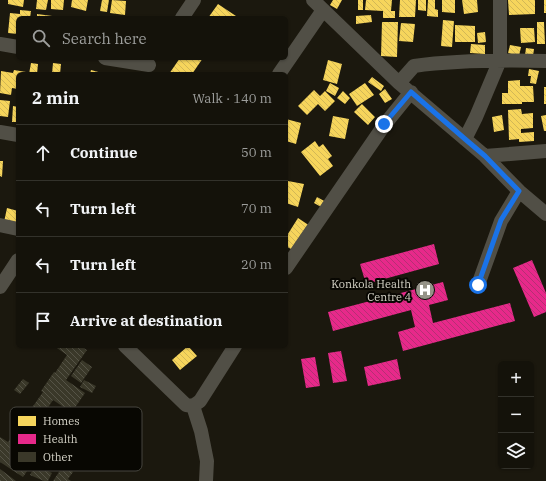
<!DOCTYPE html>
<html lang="en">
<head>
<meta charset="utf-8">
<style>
	:root { --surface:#14120a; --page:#212018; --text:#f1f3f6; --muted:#9d9e9c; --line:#33322b }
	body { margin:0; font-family:"IBM Plex Serif",serif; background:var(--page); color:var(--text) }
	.controls { position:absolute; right:12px; bottom:12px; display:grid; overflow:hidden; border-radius:6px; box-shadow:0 1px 3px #0004 }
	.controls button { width:36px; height:36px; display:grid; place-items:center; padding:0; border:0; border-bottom:1px solid var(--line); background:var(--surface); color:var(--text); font:20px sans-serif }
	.stop { position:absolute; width:12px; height:12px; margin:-9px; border:3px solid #1a73e8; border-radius:50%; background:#fff }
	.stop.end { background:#1a73e8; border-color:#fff; box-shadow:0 1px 4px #0008 }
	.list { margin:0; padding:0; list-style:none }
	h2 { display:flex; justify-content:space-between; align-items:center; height:52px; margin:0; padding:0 16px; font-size:17px }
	h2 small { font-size:13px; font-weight:400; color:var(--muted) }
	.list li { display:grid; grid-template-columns:26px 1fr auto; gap:12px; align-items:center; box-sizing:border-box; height:56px; padding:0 16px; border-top:1px solid var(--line) }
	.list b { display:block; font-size:15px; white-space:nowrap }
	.list em { font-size:13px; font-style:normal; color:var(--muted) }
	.icon { flex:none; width:22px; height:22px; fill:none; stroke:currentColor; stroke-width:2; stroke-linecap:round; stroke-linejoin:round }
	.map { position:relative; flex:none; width:546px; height:481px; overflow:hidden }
	.search { position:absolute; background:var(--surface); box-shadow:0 1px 3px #0004; left:16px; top:16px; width:272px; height:44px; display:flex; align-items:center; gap:10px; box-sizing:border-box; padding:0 14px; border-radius:6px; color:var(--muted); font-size:15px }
	.panel { position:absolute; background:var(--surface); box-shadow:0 1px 3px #0004; left:16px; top:72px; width:272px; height:276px; border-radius:6px }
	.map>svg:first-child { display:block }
	.homes { fill:url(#homes-back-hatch) }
	.health { fill:url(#health-back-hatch) }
	.building { fill:url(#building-back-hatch) }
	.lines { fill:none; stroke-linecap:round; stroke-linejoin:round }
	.minor { stroke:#514f46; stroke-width:14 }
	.route { stroke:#1a73e8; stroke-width:5 }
	.labels { text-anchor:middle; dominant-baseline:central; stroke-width:4; stroke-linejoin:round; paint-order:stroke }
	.poi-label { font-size:11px; fill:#d7d5c9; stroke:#080702; text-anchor:end }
	.key { fill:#080702; stroke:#46453e; stroke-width:1 }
	.key-label { font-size:11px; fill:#d7d5c9 }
</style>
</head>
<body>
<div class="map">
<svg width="546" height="481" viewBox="0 0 546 481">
	<defs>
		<pattern id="homes-back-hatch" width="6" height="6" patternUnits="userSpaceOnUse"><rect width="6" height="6" fill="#f6d55c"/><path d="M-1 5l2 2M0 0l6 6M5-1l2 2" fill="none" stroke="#d2b756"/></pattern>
		<pattern id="health-back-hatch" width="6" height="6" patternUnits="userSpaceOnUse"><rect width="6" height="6" fill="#e7298a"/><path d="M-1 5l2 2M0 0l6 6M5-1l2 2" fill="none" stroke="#b53073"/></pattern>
		<pattern id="building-back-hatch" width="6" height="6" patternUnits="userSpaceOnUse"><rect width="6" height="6" fill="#3a3829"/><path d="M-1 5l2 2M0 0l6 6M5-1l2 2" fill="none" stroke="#565447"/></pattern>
	</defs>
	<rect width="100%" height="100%" fill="#1b180e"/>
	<path class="homes" d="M8 0H24L23 7 8 4Z
		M37 0H48L46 10 36 9Z
		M51 0H64L63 10 51 9Z
		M72 0H88L86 11 71 7Z
		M102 0H109L107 12 100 11Z
		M112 0 126 1 125 15 110 13Z
		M333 0H342L337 9 330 5Z
		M358 0H363V10H358Z
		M366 0H392L391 11H395V18H383V11L365 10Z
		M400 0H416L415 17H399Z
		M418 0H426V11L418 10Z
		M428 0H435V9L438 10V17L427 16Z
		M442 0H455V13L442 12Z
		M462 0H477L478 12 464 14Z
		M508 0H535V14L509 15Z
		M544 0H546V13H544Z
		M218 4 239 18H208Z
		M20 10 31 11 30 18H18V34L8 33 10 13 20 14Z
		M37 14 60 17V18H37Z
		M371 15 372 22 356 24V16Z
		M443 20 454 21 452 47 441 46Z
		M382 22H398L397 57 381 56Z
		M537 22H544L545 44H537Z
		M401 23 415 24 413 42 399 41Z
		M455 25 475 26V42H455Z
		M520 28H534L535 42 521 43Z
		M485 32 486 42 478 43 477 33Z
		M471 44 485 45V54L470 53Z
		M510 45 521 47 519 56 508 53Z
		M526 48 534 49 533 56 525 55Z
		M180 58H203L192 74H169Z
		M328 60 342 64 337 84 323 80Z
		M31 63 38 64 37 74H29Z
		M53 63 61 64 60 74H52Z
		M529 69 539 71 536 84 530 83 531 76H528Z
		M14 70 26 72 25 74H18V89L12 88 11 95 0 93 1 71 13 73Z
		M91 70 102 73V74H90Z
		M372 77 384 86 381 91 368 82Z
		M520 80V86H533L534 102H522V104H502V93H508V81Z
		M330 83 339 88 335 96 326 91Z
		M365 83 374 95 357 106 349 94Z
		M544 87H546V104H544Z
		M385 89 392 99 385 103 379 94Z
		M314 90 320 96 325 91 335 101 325 111 318 104 307 115 298 106Z
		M343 91 350 98 345 104 337 98Z
		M0 100 10 101 8 117 0 116Z
		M362 104 375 117 368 125 354 112Z
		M13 106 18 107V122H12Z
		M521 109 522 114 533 113V128L521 129V133L534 132V141L519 142V139L509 140 508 110Z
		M502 115 504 130 494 132 492 117Z
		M546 115V131H544L541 116Z
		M333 116 349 119 345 139 329 136Z
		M286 119 301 123 296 144 286 141Z
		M315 141 319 147 323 144 332 156 328 159 333 166 320 176 301 152Z
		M0 161H3L2 177 0 176Z
		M288 181 304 184 298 207 286 203V189Z
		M317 197 326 202 323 208 314 203Z
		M7 208 18 211V218L16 225 4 222Z
		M298 218 310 226 294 251 286 246V237Z
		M188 346 197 356 180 370 172 360Z"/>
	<path class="health" d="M434 244 439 264 366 284 360 264Z
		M532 260 546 293V312L534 317 513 268Z
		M443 282 448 300 429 305 433 323 510 303 515 321 403 351 398 332 415 327 411 310 333 331 328 312Z
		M341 351 347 381 333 383 328 353Z
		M315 357 320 386 306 388 301 359Z
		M397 359 401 379 368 386 364 367Z"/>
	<path class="building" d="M54 346H80L87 350 66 380 85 393 74 409 77 412 72 420 62 414 65 408 53 400 19 451 34 461 23 477 0 462V437L8 442 43 392 41 391 54 372 55 373 67 355Z
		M82 360 92 367 81 383 71 376Z
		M23 379 29 383 20 394 14 390Z
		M84 380 96 386 92 393 80 387Z
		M65 463 71 467 70 469 73 472 68 479 71 481H53Z
		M35 465 52 473 48 481H44L30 475Z
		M0 469 16 481H0Z"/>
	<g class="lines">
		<path class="minor" d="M313 0 399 83 465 139 485 156 519 191 546 214
			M182 18 194 0
			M0 44 18 47
			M105 58 149 65
			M279 74 323 10
			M399 83 414 66C458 60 502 60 546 61
			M0 132 18 135
			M465 139 476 117 500 60V0
			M485 156 546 151
			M0 225 18 229
			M286 268 385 124 411 92
			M478 285 501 221 519 191
			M0 287 18 260
			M125 346 186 405 193 406 200 401 235 346
			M193 406 201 431 207 461 206 481"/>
	</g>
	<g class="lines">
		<path class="route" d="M384 124 411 92 465 139 485 156 519 191 501 220 478 285"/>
	</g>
	<defs>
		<symbol id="hospital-disc" viewBox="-11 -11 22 22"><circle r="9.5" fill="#959388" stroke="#080702"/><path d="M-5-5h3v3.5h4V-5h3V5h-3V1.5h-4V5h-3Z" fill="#fff"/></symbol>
	</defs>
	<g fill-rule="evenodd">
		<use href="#hospital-disc" x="414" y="279" width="22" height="22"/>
	</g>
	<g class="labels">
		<g class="poi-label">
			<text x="411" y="284">Konkola Health<tspan x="411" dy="13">Centre 4</tspan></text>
		</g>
	</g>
	<rect x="10" y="407" width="132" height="64" rx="6" class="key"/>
	<rect x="18" y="416" width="18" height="10" fill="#f6d55c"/>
	<rect x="18" y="434" width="18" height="10" fill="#e7298a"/>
	<rect x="18" y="452" width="18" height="10" fill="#3a3829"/>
	<g class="key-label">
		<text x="43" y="425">Homes</text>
		<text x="43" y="443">Health</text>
		<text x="43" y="461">Other</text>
	</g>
</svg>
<div class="controls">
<button>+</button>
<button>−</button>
<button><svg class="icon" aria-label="layers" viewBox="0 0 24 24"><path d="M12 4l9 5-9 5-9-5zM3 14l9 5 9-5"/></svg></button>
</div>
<div class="stop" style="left:478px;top:285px"></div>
<div class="stop end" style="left:384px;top:124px"></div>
<div class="search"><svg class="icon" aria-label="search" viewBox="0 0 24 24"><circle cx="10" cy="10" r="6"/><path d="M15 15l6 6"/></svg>Search here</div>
<section class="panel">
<h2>2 min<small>Walk · 140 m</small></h2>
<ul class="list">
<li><svg class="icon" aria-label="ahead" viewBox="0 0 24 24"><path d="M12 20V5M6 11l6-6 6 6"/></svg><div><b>Continue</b></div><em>50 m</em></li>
<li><svg class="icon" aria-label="left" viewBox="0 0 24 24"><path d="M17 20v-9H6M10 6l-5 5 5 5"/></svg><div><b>Turn left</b></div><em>70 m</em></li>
<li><svg class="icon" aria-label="left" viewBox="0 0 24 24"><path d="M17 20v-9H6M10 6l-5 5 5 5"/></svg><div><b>Turn left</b></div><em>20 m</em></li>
<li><svg class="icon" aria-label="arrive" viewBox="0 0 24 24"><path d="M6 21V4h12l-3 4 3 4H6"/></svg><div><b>Arrive at destination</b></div></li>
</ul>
</section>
</div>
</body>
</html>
